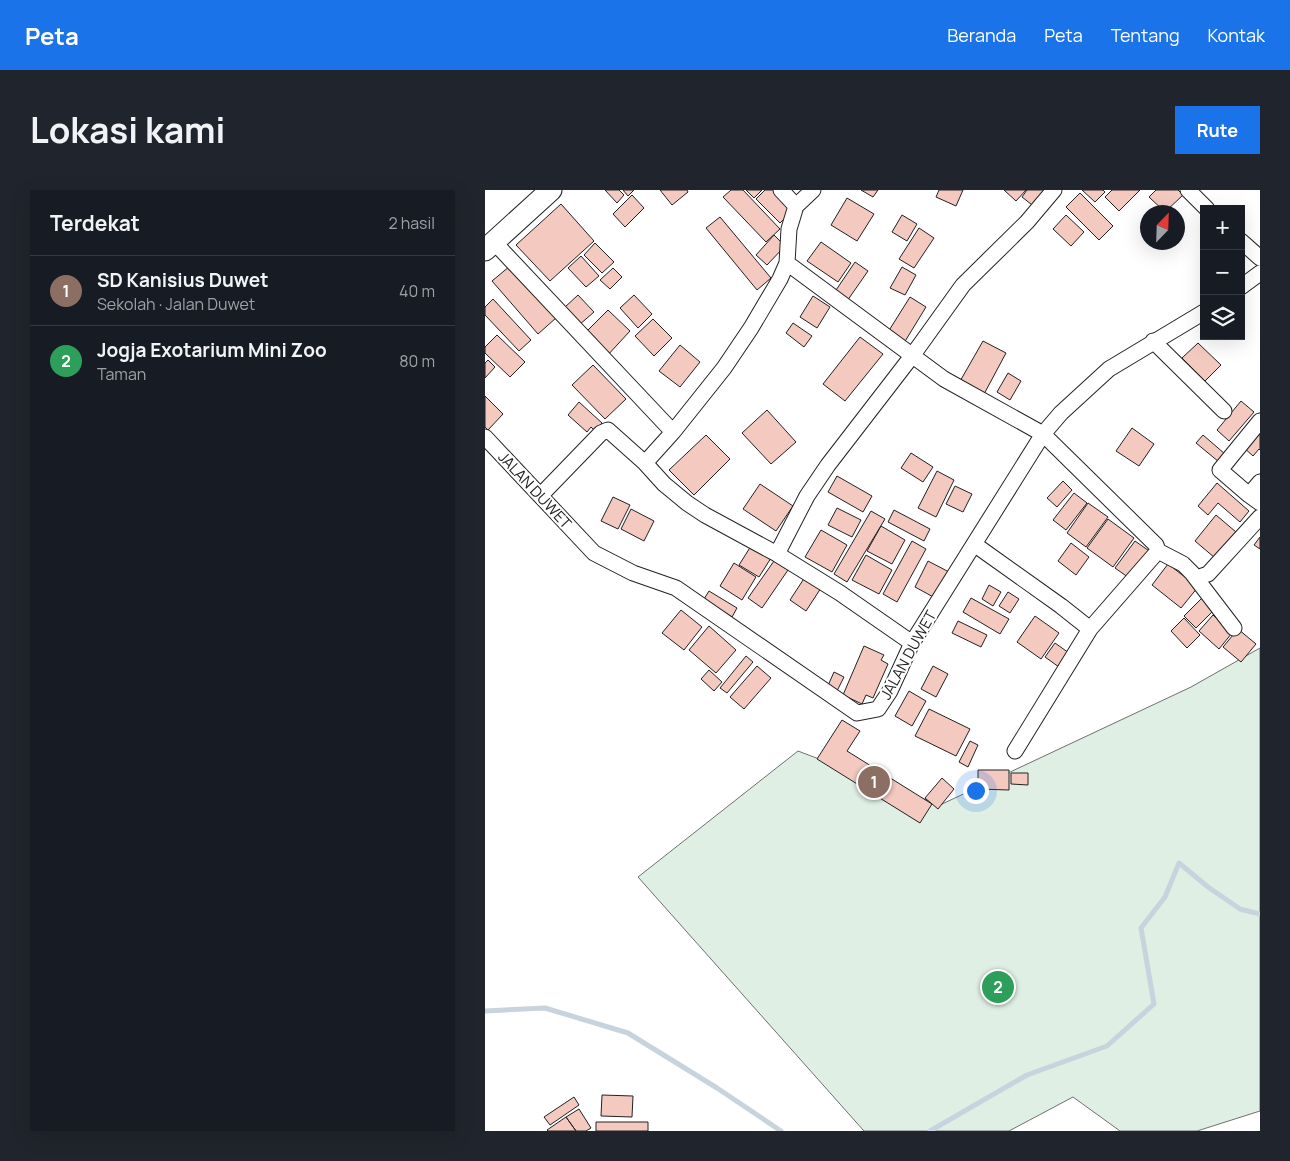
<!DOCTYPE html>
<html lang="id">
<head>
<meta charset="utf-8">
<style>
	:root { --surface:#171b24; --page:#20242c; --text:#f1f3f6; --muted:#9ea1a6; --line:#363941; --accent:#1a73e8 }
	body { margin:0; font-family:Manrope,sans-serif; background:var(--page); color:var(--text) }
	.controls { position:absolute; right:15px; top:15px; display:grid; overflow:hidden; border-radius:0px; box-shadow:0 5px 20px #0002 }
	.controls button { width:45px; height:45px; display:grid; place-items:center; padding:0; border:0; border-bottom:1px solid var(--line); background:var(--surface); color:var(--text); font:25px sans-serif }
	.compass { position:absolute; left:655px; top:15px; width:45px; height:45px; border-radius:50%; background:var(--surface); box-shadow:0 5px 20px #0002; rotate:23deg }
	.you { position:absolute; left:490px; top:600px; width:18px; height:18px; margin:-12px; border:4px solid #fff; border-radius:50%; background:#1a73e8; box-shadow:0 0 0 8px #1a73e833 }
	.badge { display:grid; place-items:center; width:32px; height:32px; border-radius:50%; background:var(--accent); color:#fff; font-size:16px; font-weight:700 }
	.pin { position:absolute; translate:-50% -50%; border:2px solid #fff; box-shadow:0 1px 5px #0006 }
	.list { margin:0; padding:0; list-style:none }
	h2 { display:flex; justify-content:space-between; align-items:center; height:65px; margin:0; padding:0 20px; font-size:21px }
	h2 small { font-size:16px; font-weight:400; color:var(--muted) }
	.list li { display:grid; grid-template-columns:32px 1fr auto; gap:15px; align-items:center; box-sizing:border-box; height:70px; padding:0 20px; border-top:1px solid var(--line) }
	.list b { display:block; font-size:19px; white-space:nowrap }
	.list p { margin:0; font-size:16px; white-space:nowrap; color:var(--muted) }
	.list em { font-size:16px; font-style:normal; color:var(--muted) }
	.icon { flex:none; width:28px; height:28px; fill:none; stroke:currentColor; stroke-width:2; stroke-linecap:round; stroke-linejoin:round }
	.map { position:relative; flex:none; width:775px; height:941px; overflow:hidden; border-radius:0px }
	header { display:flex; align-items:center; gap:30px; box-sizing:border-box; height:70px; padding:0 25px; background:var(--accent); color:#fff }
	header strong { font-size:24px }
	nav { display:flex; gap:28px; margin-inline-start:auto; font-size:18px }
	.intro { display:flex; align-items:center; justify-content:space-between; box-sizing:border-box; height:120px; padding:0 30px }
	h1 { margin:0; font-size:35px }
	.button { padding:12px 22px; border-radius:0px; background:var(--accent); color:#fff; font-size:18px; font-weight:700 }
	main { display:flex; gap:30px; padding:0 30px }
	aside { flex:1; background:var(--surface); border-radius:0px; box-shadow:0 5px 20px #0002 }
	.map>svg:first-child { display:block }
	.green { fill:#e0efe3; stroke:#6f6f6f }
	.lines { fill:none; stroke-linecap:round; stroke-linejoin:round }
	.stream { stroke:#c7d3dd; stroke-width:5 }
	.building { fill:#f3c9c0; stroke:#222 }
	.minor-casing { stroke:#222; stroke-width:17 }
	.secondary-casing { stroke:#222; stroke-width:23 }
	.minor { stroke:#fff; stroke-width:15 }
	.secondary { stroke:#fff; stroke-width:21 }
	.labels { text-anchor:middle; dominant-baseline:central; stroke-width:4; stroke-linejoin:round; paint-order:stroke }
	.street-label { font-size:15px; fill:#222; stroke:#fff }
</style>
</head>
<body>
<header>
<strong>Peta</strong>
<nav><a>Beranda</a><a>Peta</a><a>Tentang</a><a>Kontak</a></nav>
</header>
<div class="intro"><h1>Lokasi kami</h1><a class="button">Rute</a></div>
<main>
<aside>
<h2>Terdekat<small>2 hasil</small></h2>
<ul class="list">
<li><span class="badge" style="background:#8d6e63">1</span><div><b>SD Kanisius Duwet</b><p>Sekolah · Jalan Duwet</p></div><em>40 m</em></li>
<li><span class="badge" style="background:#2e9e5b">2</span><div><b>Jogja Exotarium Mini Zoo</b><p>Taman</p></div><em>80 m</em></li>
</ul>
</aside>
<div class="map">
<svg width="775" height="941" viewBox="0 0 775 941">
	<rect width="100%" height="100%" fill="#fff"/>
	<path class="green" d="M775 458V921L712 941H635L588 907 524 941H379L153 687 313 561 455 615 706 497Z"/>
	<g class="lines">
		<path class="stream" d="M0 821 60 818 143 843 232 898 296 941
			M445 941 542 885 622 856 669 814 656 738 680 707 694 673 723 697 755 719 775 724"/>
	</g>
	<path class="building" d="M120 0H134L139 5 132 13Z
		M138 0H149L143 6Z
		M175 0H202L203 2 187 15Z
		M246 0H258L295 39 281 52 238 7Z
		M261 0H277L269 8Z
		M280 0H289L309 19 295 33 271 9Z
		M376 0H393L388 7Z
		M454 0H478L471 16 451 7Z
		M519 0H541L531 11Z
		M542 0H563L551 18 537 7Z
		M597 0H618L620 2 610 12Z
		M627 0H655L634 21 620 7Z
		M671 0H693L698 5 680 22 664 7Z
		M595 3 628 36 614 50 581 17Z
		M147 5 159 18 140 37 128 24Z
		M362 8 389 24 372 51 346 35Z
		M76 14 109 51 65 91 31 55Z
		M417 25 432 34 422 51 407 42Z
		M581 25 599 42 586 56 568 39Z
		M235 27 286 88 272 100 221 38Z
		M434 38 449 48 429 78 414 69Z
		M289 45 300 56 282 75 271 65Z
		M336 52 366 73 353 92 322 71Z
		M110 53 129 72 117 83 99 65Z
		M96 66 114 86 101 97 83 78Z
		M370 72 383 81 360 114 347 106Z
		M25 76 71 128 53 144 7 91Z
		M417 77 431 85 420 105 405 98Z
		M128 78 137 87 125 99 115 90Z
		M93 105 109 122 94 135 79 118Z
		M149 105 167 124 153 138 135 118Z
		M328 106 345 117 332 138 315 127Z
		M425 107 441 117 419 153 403 142Z
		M8 109 46 150 34 161 0 125V117Z
		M123 120 145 141 121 167 98 145Z
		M168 129 187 148 169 166 150 146Z
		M308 133 327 146 319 157 301 143Z
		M12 145 40 172 25 187 0 163V157Z
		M375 147 398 164 360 211 338 194Z
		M498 151 521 163 498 206 474 193Z
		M713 153 736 175 720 191 697 168Z
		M195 155 215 172 195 197 174 181Z
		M3 170 10 177 0 188V173Z
		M108 175 141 209 120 229 87 195Z
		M523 183 536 191 525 210 512 202Z
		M0 206 18 224 3 240 0 237Z
		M756 211 769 222 744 251 732 240Z
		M94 212 117 233 110 241 106 237 102 242 83 225Z
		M282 220 311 252 286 274 257 243Z
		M775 235V260L774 259 768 266 757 256Z
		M647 238 669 254 654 276 631 261Z
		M221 245 245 269 209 305 184 280Z
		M718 245 740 264 734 272 711 253Z
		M426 263 448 277 438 292 416 278Z
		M452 281 469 290 451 327 433 318Z
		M352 286 387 306 378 322 343 302Z
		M578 291 587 300 572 317 562 308Z
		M732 293 764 321 755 332 733 313 723 325 713 316Z
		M275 294 308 316 291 341 258 319Z
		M470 296 487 304 478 322 461 314Z
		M589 303 602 313 581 340 568 330Z
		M128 307 145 315 133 339 116 331Z
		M603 313 623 327 601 357 582 343Z
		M352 318 376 330 367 347 343 335Z
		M146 319 169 331 159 351 136 339Z
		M409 320 445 339 439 351 403 332Z
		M386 321 400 329 362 392 349 384Z
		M731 325 751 342 730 368 710 351Z
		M623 329 649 348 628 377 602 358Z
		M396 336 420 350 407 374 382 361Z
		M336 340 362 355 347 382 320 367Z
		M775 347V359L769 355Z
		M427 351 441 359 412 412 398 404Z
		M650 351 667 363 647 390 630 378Z
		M586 353 604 367 591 385 573 371Z
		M266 356 286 368 274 387 254 375Z
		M381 365 407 380 394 404 367 390Z
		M289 371 303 380 277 418 263 408Z
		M443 371 466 383 452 409 430 397Z
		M249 373 271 387 257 410 235 396Z
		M683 374 713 397 696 418 667 395Z
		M320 387 336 398 321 421 305 410Z
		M504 395 516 402 508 416 497 409Z
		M224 401 252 418 247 427 219 409Z
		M523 402 534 409 525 423 514 416Z
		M486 408 524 429 515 444 478 422Z
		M717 408 729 420 711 438 699 426Z
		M196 420 217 437 199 460 177 443Z
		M728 425 747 443 734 459 714 441Z
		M550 426 574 443 556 469 532 452Z
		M699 428 715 445 702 458 686 441Z
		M473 431 502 445 496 457 467 443Z
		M224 436 251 460 231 483 204 460Z
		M753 439 771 454 756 472 738 457Z
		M570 453 584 463 574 477 560 467Z
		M379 456 399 465 396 470 403 474 388 508 381 505 377 514 358 505Z
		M261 466 268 472 242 503 235 498Z
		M272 476 286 488 259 519 245 507Z
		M448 476 463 484 451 507 436 499Z
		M224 480 237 492 229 501 216 489Z
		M349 482 359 487 350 505 341 500Z
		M424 501 441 511 427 536 410 526Z
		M444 519 485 539 471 566 430 546Z
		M357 530 375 541 362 561 447 614 435 633 332 569Z
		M485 551 493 555 483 577 474 572Z
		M493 580H524V600L493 599Z
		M526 583H543V595L526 594Z
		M457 588 469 599 453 619 440 608Z
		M117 905 148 906 147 927 116 926Z
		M89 907 94 915 65 935 59 927Z
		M94 919 106 938 101 941H91L81 927Z
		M81 927 91 941H63L62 940Z
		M111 932H163V941H111Z"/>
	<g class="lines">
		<defs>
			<path id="minor" d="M296 0 311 16
				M703 0 722 19
				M311 16 328 0
				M756 51 775 68
				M9 52 188 242
				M302 73 459 189 558 244 671 355 673 361 698 374 707 383 749 438
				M756 97 775 83
				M668 151 739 221
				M0 247 109 363 148 383 191 398 372 523 393 519 405 501 427 453 558 244 576 223 624 179 719 122
				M160 273 188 242 239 178 266 138 295 89 302 73 304 39 311 16
				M775 292 764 305 775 313
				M56 305 116 243 123 240 160 273 179 294 202 313 220 325 292 364 355 403 427 453
				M764 305 735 280 775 231
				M489 354 576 416 605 439
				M292 364 322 306 343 275 427 166 478 95 542 32 569 0
				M711 388 723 384 775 327
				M530 561 605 439 673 361"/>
			<path id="secondary" d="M0 60 66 0"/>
		</defs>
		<use href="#minor" class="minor-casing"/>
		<use href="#secondary" class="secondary-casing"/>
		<use href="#minor" class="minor"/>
		<use href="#secondary" class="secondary"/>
	</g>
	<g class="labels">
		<g class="street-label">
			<text transform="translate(50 300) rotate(47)">JALAN DUWET</text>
			<text transform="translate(423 465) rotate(-61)">JALAN DUWET</text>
		</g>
	</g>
</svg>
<div class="controls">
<button>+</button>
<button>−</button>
<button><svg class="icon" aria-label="layers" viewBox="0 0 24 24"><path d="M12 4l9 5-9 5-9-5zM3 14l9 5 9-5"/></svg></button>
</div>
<svg class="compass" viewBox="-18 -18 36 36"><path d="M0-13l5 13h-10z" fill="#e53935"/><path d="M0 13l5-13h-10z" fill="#9ea1a6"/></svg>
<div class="you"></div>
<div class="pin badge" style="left:389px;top:592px;background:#8d6e63">1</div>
<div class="pin badge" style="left:513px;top:797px;background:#2e9e5b">2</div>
</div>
</main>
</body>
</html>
